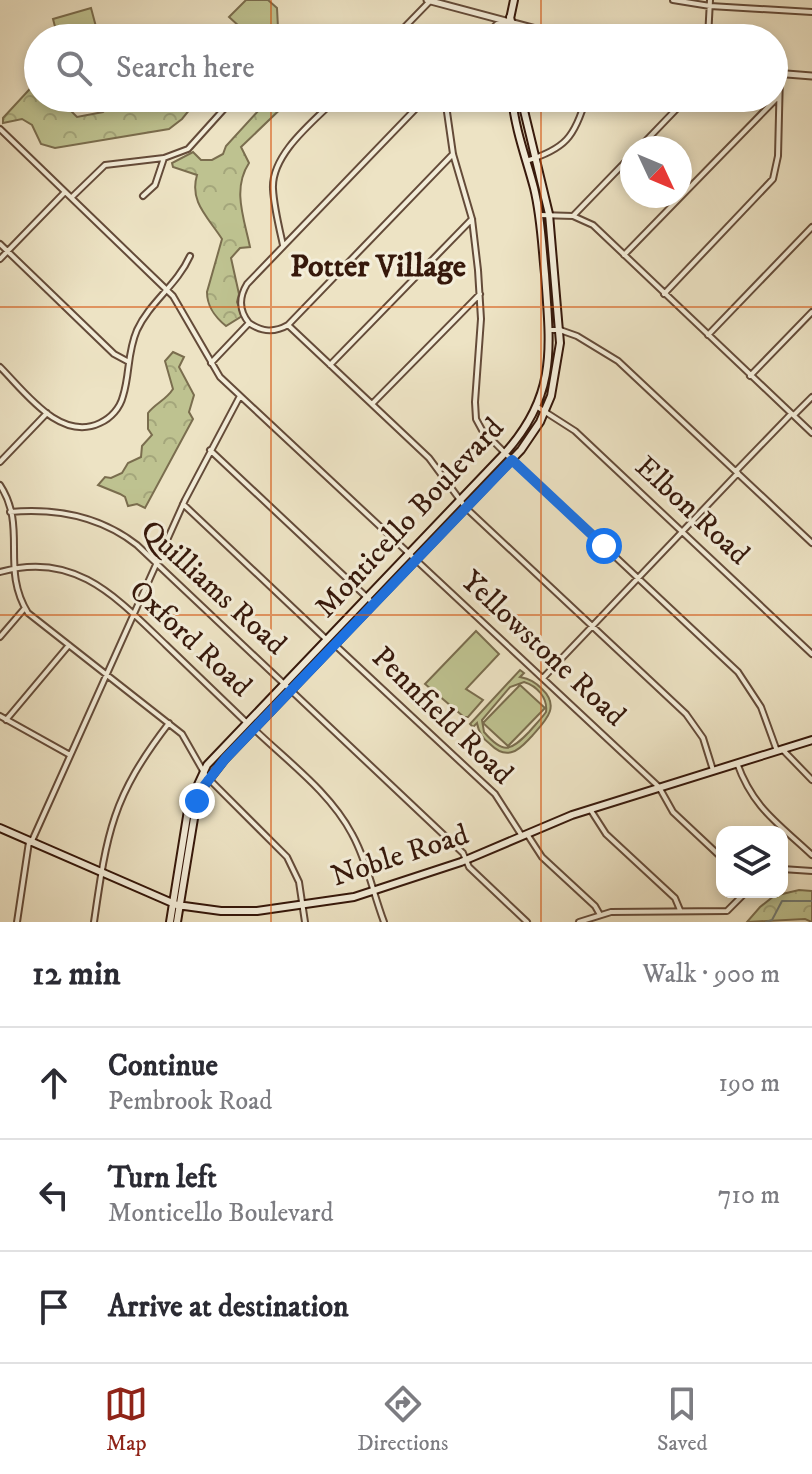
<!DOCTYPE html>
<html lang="en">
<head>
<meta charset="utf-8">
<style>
	:root { --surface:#fff; --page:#f7f7f7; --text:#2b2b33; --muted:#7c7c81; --line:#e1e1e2; --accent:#8f2418 }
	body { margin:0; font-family:"IM FELL DW Pica",serif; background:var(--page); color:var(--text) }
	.controls { position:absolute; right:24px; bottom:24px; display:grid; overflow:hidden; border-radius:16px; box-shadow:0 4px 12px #0003 }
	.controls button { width:72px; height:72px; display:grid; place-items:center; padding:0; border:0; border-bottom:2px solid var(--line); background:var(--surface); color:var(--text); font:40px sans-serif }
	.compass { position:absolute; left:620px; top:136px; width:72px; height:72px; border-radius:50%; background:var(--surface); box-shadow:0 4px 12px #0003; rotate:134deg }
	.stop { position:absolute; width:24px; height:24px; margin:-18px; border:6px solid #1a73e8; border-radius:50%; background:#fff }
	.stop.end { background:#1a73e8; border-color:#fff; box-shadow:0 2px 8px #0008 }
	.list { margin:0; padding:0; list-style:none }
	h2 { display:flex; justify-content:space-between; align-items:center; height:104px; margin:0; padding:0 32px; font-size:34px }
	h2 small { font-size:26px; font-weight:400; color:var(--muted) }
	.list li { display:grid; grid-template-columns:52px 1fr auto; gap:24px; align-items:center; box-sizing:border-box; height:112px; padding:0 32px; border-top:2px solid var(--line) }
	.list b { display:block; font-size:30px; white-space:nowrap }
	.list p { margin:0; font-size:26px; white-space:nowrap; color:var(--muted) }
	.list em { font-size:26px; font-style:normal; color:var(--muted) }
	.icon { flex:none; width:44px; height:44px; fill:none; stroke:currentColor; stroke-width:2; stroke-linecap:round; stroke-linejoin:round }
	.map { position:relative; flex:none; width:812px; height:922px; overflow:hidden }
	.search { position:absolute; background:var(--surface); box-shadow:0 4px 12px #0003; left:24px; right:24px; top:24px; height:88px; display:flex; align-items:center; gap:20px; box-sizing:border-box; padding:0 28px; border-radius:44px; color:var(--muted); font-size:30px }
	.sheet { height:440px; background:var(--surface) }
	nav { display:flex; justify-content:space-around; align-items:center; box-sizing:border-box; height:112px; border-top:2px solid var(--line); background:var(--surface); font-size:22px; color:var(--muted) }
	nav a { display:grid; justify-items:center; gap:4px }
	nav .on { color:var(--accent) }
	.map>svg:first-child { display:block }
	.grass { fill:#bec290; stroke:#7a6d4e; stroke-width:2; fill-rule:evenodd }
	.forest { fill:url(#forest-crowns); stroke:#7a6d4e; stroke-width:2 }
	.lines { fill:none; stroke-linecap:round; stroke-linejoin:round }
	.stream { stroke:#727b73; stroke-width:2 }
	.minor-casing { stroke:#644b39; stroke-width:8 }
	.tertiary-casing { stroke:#644b39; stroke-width:9 }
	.secondary-casing { stroke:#36180b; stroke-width:10 }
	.minor { stroke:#f3edd9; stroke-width:4 }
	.tertiary { stroke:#f3edd9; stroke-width:5 }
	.secondary { stroke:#f3edd9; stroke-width:6 }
	.route { stroke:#1a73e8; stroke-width:10 }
	.grid { fill:none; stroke:#d6520c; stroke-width:2; stroke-opacity:0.55 }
	.labels { text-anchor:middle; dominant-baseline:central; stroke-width:6; stroke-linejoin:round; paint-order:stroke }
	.street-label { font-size:30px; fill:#36180b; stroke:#f3edd9 }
	.neighbourhood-label { font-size:32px; font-weight:bold; fill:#36180b; stroke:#f3edd9 }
</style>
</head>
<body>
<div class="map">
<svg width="812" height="922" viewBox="0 0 812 922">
	<defs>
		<pattern id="forest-crowns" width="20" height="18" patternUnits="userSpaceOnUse" patternTransform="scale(2)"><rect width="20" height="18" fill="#bec290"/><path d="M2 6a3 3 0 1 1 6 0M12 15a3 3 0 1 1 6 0" fill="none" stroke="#a4a67b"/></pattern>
	</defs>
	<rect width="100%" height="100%" fill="#ede3c4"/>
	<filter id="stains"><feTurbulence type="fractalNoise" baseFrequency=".0025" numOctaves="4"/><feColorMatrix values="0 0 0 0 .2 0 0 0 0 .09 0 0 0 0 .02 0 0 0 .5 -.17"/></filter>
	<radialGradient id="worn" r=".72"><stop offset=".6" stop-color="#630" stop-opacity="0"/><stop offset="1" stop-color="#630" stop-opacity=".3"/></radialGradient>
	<path class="grass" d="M246 0H268L277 8 278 28 271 38H252L229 17Z
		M91 8 99 38H58L53 19Z
		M476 631 499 654 466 689 483 700 468 717H464L425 684Z
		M520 670 524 673 520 677C530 679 535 682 542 689 561 707 545 721 532 736 526 742 520 750 512 752 503 755 496 750 490 744 482 738 479 733 477 723L473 727 470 724ZM524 682C537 686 548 698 546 712 541 719 535 725 529 732 510 752 503 754 484 732L482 720 510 687Z
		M520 685 545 708 508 746 483 723Z"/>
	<path class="forest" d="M38 80V98H58L77 117 103 112 117 98H194L195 103 182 119 169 129 55 148 41 144 32 125 22 119 3 123V118Z
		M270 98H292L241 147 249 163C232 189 244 218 250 247L240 248 231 258 239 294 237 302 242 316 226 326C215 317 207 307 207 292L222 239C208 217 189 202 197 175L173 167 172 163 193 152 201 160H212L223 154 226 146Z
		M173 352 184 357 179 367 194 395 189 412 193 419 145 508 137 504 128 506 125 497 120 494 98 485 105 477 111 478 122 473 128 463 141 457 142 446 152 435 148 429V413C156 403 166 400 173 389L165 361Z
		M799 890 812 891V922L805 919 747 922 760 907 774 896Z"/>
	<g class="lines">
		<path class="stream" d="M766 922 772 920 782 901H812"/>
		<defs>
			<path id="minor" d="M673 0 710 6 812 12
				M394 38 430 1
				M483 38 497 24 506 22
				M708 38 710 0
				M445 98 453 154 472 219 478 270 481 319 475 402 476 419 482 430 509 457 738 672 761 707 777 751
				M0 129 173 296 220 377 659 787 673 812 722 858
				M639 148 687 98
				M526 161C565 149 575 137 586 98
				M143 196 155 185 164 158
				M72 197 105 165 164 158 188 149 234 98
				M540 215 573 216 593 225 812 433
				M573 216 632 155
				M0 244 114 354 127 361
				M283 245C279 227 274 207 273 189 271 154 314 121 337 98
				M624 255 777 98
				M0 259 65 192
				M664 294 773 179 778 156 780 74
				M249 323C262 332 274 333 288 325L453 154
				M288 325 429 458 466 508 686 714 703 738 713 770
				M550 330H560L577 336 618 361 812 543
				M708 335 812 227
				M211 363 249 323C239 311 239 297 247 284L426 98
				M330 365 472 219
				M0 367C25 392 60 442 100 423 111 418 120 408 123 396 130 374 127 353 137 330 150 302 177 285 190 256
				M750 376 812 312
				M372 404 480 294
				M536 406 575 431 812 654
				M794 415 812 397
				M210 450 374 604
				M0 462 47 413
				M736 471 791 414
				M0 485C28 528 0 568 28 613L182 734 206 776 287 857 299 882 305 922
				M183 504 327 640
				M10 512C56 508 100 516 137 545L463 853 469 867 527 922
				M0 572C75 550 117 598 166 645 193 671 220 697 247 723
				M0 637 24 609
				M334 644 495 794 522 836
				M543 678 738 473
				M0 716 70 755
				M6 720 69 645
				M254 729C287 761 330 792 352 834 367 861 373 893 384 922
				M782 749 812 780
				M737 763C753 808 778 823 812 855
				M590 809 606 834 675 898 680 910
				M527 834 542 857 595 906 599 913
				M31 843 185 500 240 396
				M782 869 812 871
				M17 922 29 842
				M94 922C107 832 112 797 169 723
				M579 922 611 912 727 911 746 892"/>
			<path id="tertiary" d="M427 0 570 38
				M774 73 812 76"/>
			<path id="secondary" d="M510 17 515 38
				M506 38 514 0
				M0 828 177 905 221 911H257L354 897 461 862 572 815 812 740
				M170 922 189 804 207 765 505 453C558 394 550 347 545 274 542 245 541 216 534 188 526 158 515 129 512 98
				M177 922 197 800 204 786 225 759 521 450 540 422 551 396 560 343 549 214 521 98"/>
		</defs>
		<use href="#minor" class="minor-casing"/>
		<use href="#tertiary" class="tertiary-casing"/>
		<use href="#secondary" class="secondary-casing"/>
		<use href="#minor" class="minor"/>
		<use href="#tertiary" class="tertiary"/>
		<use href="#secondary" class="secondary"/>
	</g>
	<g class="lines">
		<path class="route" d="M197 801 204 786 225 759 512 460 604 546"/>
	</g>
	<path class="grid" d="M271 0V38M541 0V38M271 98V922M541 98V922M0 307H812M0 615H812"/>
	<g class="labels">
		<g class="street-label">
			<text transform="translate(692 511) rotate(43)">Elbon Road</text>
			<text transform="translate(410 518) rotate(-47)">Monticello Boulevard</text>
			<text transform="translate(213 588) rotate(42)">Quilliams Road</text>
			<text transform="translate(190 639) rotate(43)">Oxford Road</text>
			<text transform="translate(543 649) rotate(43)">Yellowstone Road</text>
			<text transform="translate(442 716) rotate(44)">Pennfield Road</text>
			<text transform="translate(400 856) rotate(-18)">Noble Road</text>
		</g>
		<g class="neighbourhood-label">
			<text x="378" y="267">Potter Village</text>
		</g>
	</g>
	<rect width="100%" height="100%" filter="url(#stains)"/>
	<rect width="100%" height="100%" fill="url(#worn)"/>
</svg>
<div class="controls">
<button><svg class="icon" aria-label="layers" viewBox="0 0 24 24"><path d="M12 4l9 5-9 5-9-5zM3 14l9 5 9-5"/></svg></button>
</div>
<svg class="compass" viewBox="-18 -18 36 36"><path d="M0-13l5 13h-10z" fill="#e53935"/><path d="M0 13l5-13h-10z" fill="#7c7c81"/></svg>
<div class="stop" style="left:604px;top:546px"></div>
<div class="stop end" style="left:197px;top:801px"></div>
<div class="search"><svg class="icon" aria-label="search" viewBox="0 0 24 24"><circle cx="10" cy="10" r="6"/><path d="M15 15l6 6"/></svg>Search here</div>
</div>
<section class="sheet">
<h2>12 min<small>Walk · 900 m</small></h2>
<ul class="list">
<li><svg class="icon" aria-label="ahead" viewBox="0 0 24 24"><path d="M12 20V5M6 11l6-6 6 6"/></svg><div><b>Continue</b><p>Pembrook Road</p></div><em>190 m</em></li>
<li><svg class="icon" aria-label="left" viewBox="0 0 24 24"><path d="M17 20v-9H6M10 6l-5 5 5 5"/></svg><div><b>Turn left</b><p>Monticello Boulevard</p></div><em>710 m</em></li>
<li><svg class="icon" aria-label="arrive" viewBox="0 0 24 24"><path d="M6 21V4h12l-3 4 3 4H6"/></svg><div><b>Arrive at destination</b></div></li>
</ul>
</section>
<nav>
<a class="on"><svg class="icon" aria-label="map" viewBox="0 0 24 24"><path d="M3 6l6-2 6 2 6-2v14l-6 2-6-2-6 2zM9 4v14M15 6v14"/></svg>Map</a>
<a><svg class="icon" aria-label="directions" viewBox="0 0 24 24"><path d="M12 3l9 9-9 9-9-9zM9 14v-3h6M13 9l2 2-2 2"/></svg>Directions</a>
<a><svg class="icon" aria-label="saved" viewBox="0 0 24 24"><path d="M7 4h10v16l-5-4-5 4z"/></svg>Saved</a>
</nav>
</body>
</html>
